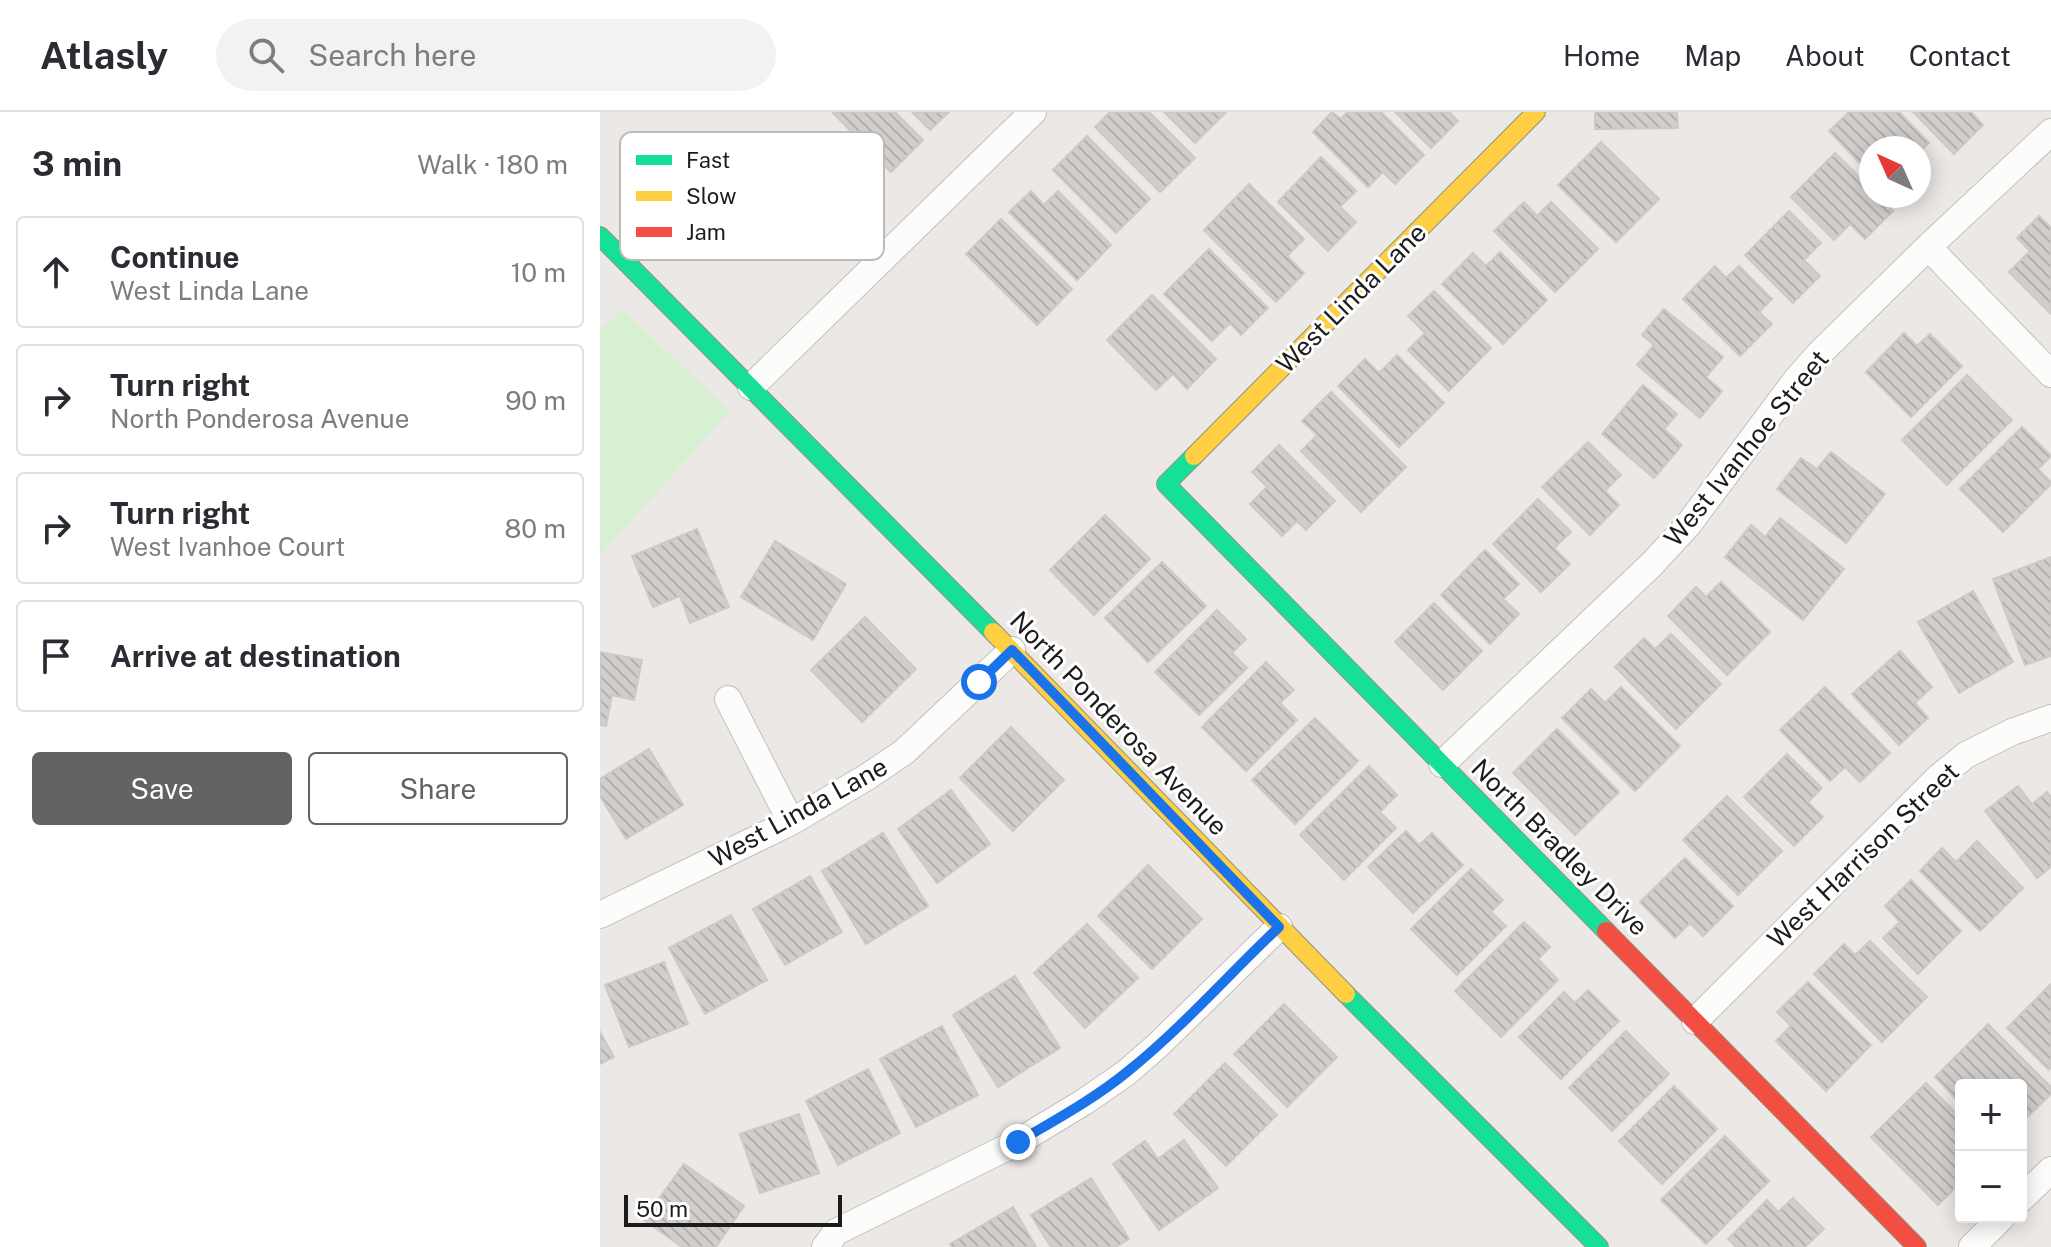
<!DOCTYPE html>
<html lang="en">
<head>
<meta charset="utf-8">
<style>
	:root { --surface:#fff; --page:#f2f2f3; --text:#2b2b33; --muted:#7c7c81; --line:#e1e1e2; --accent:#646362 }
	body { margin:0; font-family:"Public Sans",sans-serif; background:var(--page); color:var(--text) }
	.controls { position:absolute; right:24px; bottom:24px; display:grid; overflow:hidden; border-radius:8px; box-shadow:0 4px 20px #0003 }
	.controls button { width:72px; height:72px; display:grid; place-items:center; padding:0; border:0; border-bottom:2px solid var(--line); background:var(--surface); color:var(--text); font:40px sans-serif }
	.compass { position:absolute; left:1259px; top:24px; width:72px; height:72px; border-radius:50%; background:var(--surface); box-shadow:0 4px 20px #0003; rotate:315deg }
	.scale { position:absolute; left:24px; bottom:20px; width:218px; box-sizing:border-box; padding-left:8px; border:4px solid #1c1c1c; border-top:0; font-size:22px; line-height:28px; white-space:nowrap; color:#1c1c1c; -webkit-text-stroke:6px #fff; paint-order:stroke }
	.stop { position:absolute; width:24px; height:24px; margin:-18px; border:6px solid #1a73e8; border-radius:50%; background:#fff }
	.stop.end { background:#1a73e8; border-color:#fff; box-shadow:0 2px 8px #0008 }
	.list { margin:0; padding:0; list-style:none }
	h2 { display:flex; justify-content:space-between; align-items:center; height:104px; margin:0; padding:0 32px; font-size:34px }
	h2 small { font-size:26px; font-weight:400; color:var(--muted) }
	.list li { display:grid; grid-template-columns:52px 1fr auto; gap:24px; align-items:center; box-sizing:border-box; height:112px; margin:0 16px 16px; padding:0 16px; border:2px solid var(--line); border-radius:8px }
	.list b { display:block; font-size:30px; white-space:nowrap }
	.list p { margin:0; font-size:26px; white-space:nowrap; color:var(--muted) }
	.list em { font-size:26px; font-style:normal; color:var(--muted) }
	.actions { display:flex; gap:16px; padding:24px 32px }
	.actions a { flex:1; padding:18px 0; border:2px solid var(--accent); border-radius:8px; text-align:center; font-size:28px; color:var(--accent) }
	.actions .main { background:var(--accent); color:#fff }
	.icon { flex:none; width:44px; height:44px; fill:none; stroke:currentColor; stroke-width:2; stroke-linecap:round; stroke-linejoin:round }
	.map { position:relative; flex:none; width:1451px; height:1135px; overflow:hidden }
	header { display:flex; align-items:center; gap:48px; box-sizing:border-box; height:112px; padding:0 40px; background:var(--surface); border-bottom:2px solid var(--line) }
	header strong { font-size:38px }
	nav { display:flex; gap:44px; margin-inline-start:auto; font-size:28px }
	.search { width:560px; height:72px; background:var(--page); display:flex; align-items:center; gap:20px; box-sizing:border-box; padding:0 28px; border-radius:44px; color:var(--muted); font-size:30px }
	main { display:flex }
	aside { flex:1; background:var(--surface) }
	.map>svg:first-child { display:block }
	.park { fill:#d6f0d1 }
	.building { fill:url(#building-back-hatch); stroke:#cec9c7; stroke-width:2 }
	.lines { fill:none; stroke-linecap:round; stroke-linejoin:round }
	.street-casing { stroke:#c2c0bf; stroke-width:28 }
	.fast-casing { stroke:#94927e; stroke-width:20 }
	.slow-casing { stroke:#94927e; stroke-width:20 }
	.jam-casing { stroke:#94927e; stroke-width:20 }
	.street { stroke:#fcfcfb; stroke-width:26 }
	.fast { stroke:#16e098; stroke-width:18 }
	.slow { stroke:#ffcf43; stroke-width:18 }
	.jam { stroke:#f24e42; stroke-width:18 }
	.route { stroke:#1a73e8; stroke-width:10 }
	.labels { text-anchor:middle; dominant-baseline:central; stroke-width:6; stroke-linejoin:round; paint-order:stroke }
	.street-label { font-size:26px; fill:#1c1c1c; stroke:#fff }
	.key { fill:#fff; stroke:#bbb; stroke-width:2 }
	.key-label { font-size:22px; fill:#1c1c1c }
</style>
</head>
<body>
<header>
<strong>Atlasly</strong>
<div class="search"><svg class="icon" aria-label="search" viewBox="0 0 24 24"><circle cx="10" cy="10" r="6"/><path d="M15 15l6 6"/></svg>Search here</div>
<nav><a>Home</a><a>Map</a><a>About</a><a>Contact</a></nav>
</header>
<main>
<aside>
<h2>3 min<small>Walk · 180 m</small></h2>
<ul class="list">
<li><svg class="icon" aria-label="ahead" viewBox="0 0 24 24"><path d="M12 20V5M6 11l6-6 6 6"/></svg><div><b>Continue</b><p>West Linda Lane</p></div><em>10 m</em></li>
<li><svg class="icon" aria-label="right" viewBox="0 0 24 24"><path d="M7 20v-9h11M14 6l5 5-5 5"/></svg><div><b>Turn right</b><p>North Ponderosa Avenue</p></div><em>90 m</em></li>
<li><svg class="icon" aria-label="right" viewBox="0 0 24 24"><path d="M7 20v-9h11M14 6l5 5-5 5"/></svg><div><b>Turn right</b><p>West Ivanhoe Court</p></div><em>80 m</em></li>
<li><svg class="icon" aria-label="arrive" viewBox="0 0 24 24"><path d="M6 21V4h12l-3 4 3 4H6"/></svg><div><b>Arrive at destination</b></div></li>
</ul>
<div class="actions"><a class="main">Save</a><a>Share</a></div>
</aside>
<div class="map">
<svg width="1451" height="1135" viewBox="0 0 1451 1135">
	<defs>
		<pattern id="building-back-hatch" width="6" height="6" patternUnits="userSpaceOnUse" patternTransform="scale(2)"><rect width="6" height="6" fill="#d2cecc"/><path d="M-1 5l2 2M0 0l6 6M5-1l2 2" fill="none" stroke="#b4b0af"/></pattern>
	</defs>
	<rect width="100%" height="100%" fill="#ebe8e5"/>
	<path class="park" d="M22 198 130 299 0 443V219Z"/>
	<path class="building" d="M234 0H295L323 28 291 60 233 1Z
		M312 0H349L330 18Z
		M510 0H549L595 46 560 80 495 15Z
		M564 0H626L595 31Z
		M732 0 741 7 747 0H781L824 43 795 72 783 60 768 75 713 20Z
		M795 0H849L858 9 831 36Z
		M995 0H1077L1078 16 995 17Z
		M1249 0H1299L1329 31 1319 40V36H1271V63L1229 19Z
		M1313 0H1371L1383 13 1354 42Z
		M487 24 550 87 516 121 453 58Z
		M1001 30 1059 87 1016 130 958 73Z
		M1235 41 1271 77V84H1278L1293 99 1265 127 1250 112 1234 128 1191 85Z
		M721 45 756 79 740 95 756 110 728 139 678 90Z
		M649 72 704 127 687 144 704 161 676 190 604 118Z
		M431 79 444 93 458 79 511 133 477 168 409 100Z
		M924 90 937 104 951 90 998 137 955 180 894 119Z
		M1189 99 1221 131 1204 148 1220 164 1193 191 1145 143Z
		M1439 104 1451 116V202L1409 160 1430 139 1417 126Z
		M401 107 472 177 437 213 366 142Z
		M609 137 668 196 641 223 630 211 612 229 564 182Z
		M900 140 947 188 903 232 842 172 873 141 886 154Z
		M1115 154 1126 166 1139 154 1172 187 1159 200 1172 212 1140 244 1083 187Z
		M834 179 891 236 849 279 808 238 825 221 808 204Z
		M552 183 616 247 587 277 573 262 556 278 507 228Z
		M1064 197 1123 245 1106 265 1122 279 1100 306 1037 253 1054 233 1042 223Z
		M1304 221 1317 234 1330 222 1362 254 1311 305 1266 260Z
		M797 243 844 291 799 335 738 274 765 247 779 261Z
		M1367 263 1412 308 1347 373 1302 328Z
		M1043 273 1077 302 1064 317 1082 333 1054 366 1002 322Z
		M731 280 806 355 761 400 701 339 717 323 702 309Z
		M1422 315 1451 344 1438 357 1451 370V372L1403 420 1360 377Z
		M988 330 1021 363 1005 379 1019 393 990 423 942 375Z
		M679 333 735 389 706 418 697 409 682 424 650 392 667 375 652 360Z
		M1231 340 1285 382 1246 431 1177 377 1201 346 1217 357Z
		M938 387 971 420 954 436 970 452 941 480 893 432Z
		M505 403 550 447 494 503 450 458Z
		M1180 406 1244 457 1203 508 1125 445 1151 413 1165 425Z
		M97 417 129 495 90 511 80 484 53 495 32 444Z
		M175 429 246 472 213 528 141 485Z
		M885 438 919 472 903 487 919 502 890 532 841 483Z
		M1451 445V544L1425 553 1393 467Z
		M562 450 606 494 548 550 505 506Z
		M1121 470 1170 520 1127 563 1068 504 1096 475 1106 485Z
		M1373 479 1413 550 1359 581 1318 510Z
		M834 491 882 539 843 578 795 530Z
		M617 498 646 527 632 541 647 556 599 603 555 560Z
		M265 505 316 557 262 610 211 558Z
		M1071 522 1121 572 1076 617 1015 555 1044 526 1055 537Z
		M1300 539 1332 575 1315 591 1328 606 1299 633 1252 582Z
		M0 540 42 548 34 588 12 583 6 614 0 613Z
		M666 550 694 578 680 591 697 608 646 659 602 615Z
		M1021 575 1080 634 1035 679 962 606 991 577 1005 591Z
		M1225 575 1290 641 1260 670 1245 655 1230 669 1180 618Z
		M715 606 758 649 695 712 652 668Z
		M411 615 464 668 413 719 360 666Z
		M957 617 1019 680 975 723 913 661Z
		M49 637 83 693 26 727 0 684V667Z
		M1187 642 1222 676 1208 690 1223 705 1194 734 1144 685Z
		M769 654 797 683 780 700 796 716 744 768 700 723Z
		M1418 674 1432 692 1447 680 1451 685V755L1437 766 1385 699Z
		M351 678 390 732 337 771 298 717Z
		M1127 684 1182 739 1138 783 1083 728Z
		M806 719 819 733 832 721 863 753 813 801 768 755Z
		M283 721 328 794 266 832 222 759Z
		M1377 729 1423 776 1380 819 1320 759 1342 736 1356 750Z
		M1085 746 1133 794 1103 824 1090 811 1075 826 1040 790Z
		M548 753 602 807 552 857 498 804Z
		M871 757 903 788 891 800 906 814 857 863 811 817Z
		M210 764 242 820 185 853 153 797Z
		M1311 768 1361 819 1318 862 1283 826 1300 810 1285 794Z
		M131 803 167 868 105 902 69 836Z
		M924 810 950 835 938 847 958 868 901 925 855 879Z
		M487 812 538 866 485 916 434 861Z
		M1270 829 1327 885 1282 930 1214 862 1244 832 1255 843Z
		M64 850 88 912 29 935 5 873Z
		M415 864 460 936 398 975 353 903Z
		M1208 870 1271 933 1226 979 1176 929 1191 914 1177 900Z
		M1451 872V955L1449 958 1407 916Z
		M988 878 1019 909 961 967 919 925 964 880 975 891Z
		M684 892 737 945 687 995 634 942Z
		M1388 912 1451 975V982L1421 1011V973H1361V992L1335 965Z
		M342 914 378 983 316 1015 280 947Z
		M1026 919 1069 962 1012 1019 969 976Z
		M0 920 14 945 0 952Z
		M625 951 677 1003 626 1054 574 1002Z
		M268 957 300 1021 238 1053 206 989Z
		M1326 971 1361 1006V1070L1338 1093 1271 1025Z
		M1074 974 1117 1017 1062 1072 1019 1029Z
		M199 1002 219 1061 160 1081 140 1022Z
		M1125 1024 1169 1069 1106 1132 1061 1088Z
		M584 1028 618 1076 559 1118 513 1052 545 1029 558 1047Z
		M84 1052 144 1094 116 1135H82L44 1108Z
		M491 1066 529 1127 516 1135H451L431 1103Z
		M1193 1086 1224 1117 1205 1135H1136L1128 1127 1167 1088 1178 1100Z
		M413 1095 436 1135H352L350 1132Z"/>
	<g class="lines">
		<defs>
			<path id="street" d="M1328 135 1451 262
				M151 275 433 0
				M128 587 191 710
				M842 652 1052 452 1088 413 1196 268 1220 241 1328 135 1451 20
				M0 803 191 710 267 665 304 640 412 538
				M1095 909 1339 665 1366 643 1412 620 1451 606
				M1421 1087 1451 1058
				M225 1135 236 1120 418 1030 484 990 526 961 557 934 679 815
				M1372 1135 1402 1105"/>
			<path id="fast" d="M0 124 393 520
				M594 344 566 372 1006 819
				M746 882 999 1135"/>
			<path id="slow" d="M594 344 936 0
				M393 520 746 882"/>
			<path id="jam" d="M1006 819 1317 1135"/>
		</defs>
		<use href="#street" class="street-casing"/>
		<use href="#fast" class="fast-casing"/>
		<use href="#slow" class="slow-casing"/>
		<use href="#jam" class="jam-casing"/>
		<use href="#street" class="street"/>
		<use href="#fast" class="fast"/>
		<use href="#slow" class="slow"/>
		<use href="#jam" class="jam"/>
	</g>
	<g class="lines">
		<path class="route" d="M379 570 412 538 679 815C628 863 582 916 527 960 494 987 455 1008 418 1030"/>
	</g>
	<g class="labels">
		<g class="street-label">
			<text transform="translate(751 186) rotate(-45)">West Linda Lane</text>
			<text transform="translate(1146 336) rotate(-51)">West Ivanhoe Street</text>
			<text transform="translate(519 611) rotate(46)">North Ponderosa Avenue</text>
			<text transform="translate(198 700) rotate(-29)">West Linda Lane</text>
			<text transform="translate(960 735) rotate(45)">North Bradley Drive</text>
			<text transform="translate(1263 743) rotate(-44)">West Harrison Street</text>
		</g>
	</g>
	<rect x="20" y="20" width="264" height="128" rx="12" class="key"/>
	<rect x="36" y="43" width="36" height="10" fill="#16e098"/>
	<rect x="36" y="79" width="36" height="10" fill="#ffcf43"/>
	<rect x="36" y="115" width="36" height="10" fill="#f24e42"/>
	<g class="key-label">
		<text x="86" y="56">Fast</text>
		<text x="86" y="92">Slow</text>
		<text x="86" y="128">Jam</text>
	</g>
</svg>
<div class="controls">
<button>+</button>
<button>−</button>
</div>
<svg class="compass" viewBox="-18 -18 36 36"><path d="M0-13l5 13h-10z" fill="#e53935"/><path d="M0 13l5-13h-10z" fill="#7c7c81"/></svg>
<div class="scale">50 m</div>
<div class="stop" style="left:379px;top:570px"></div>
<div class="stop end" style="left:418px;top:1030px"></div>
</div>
</main>
</body>
</html>
